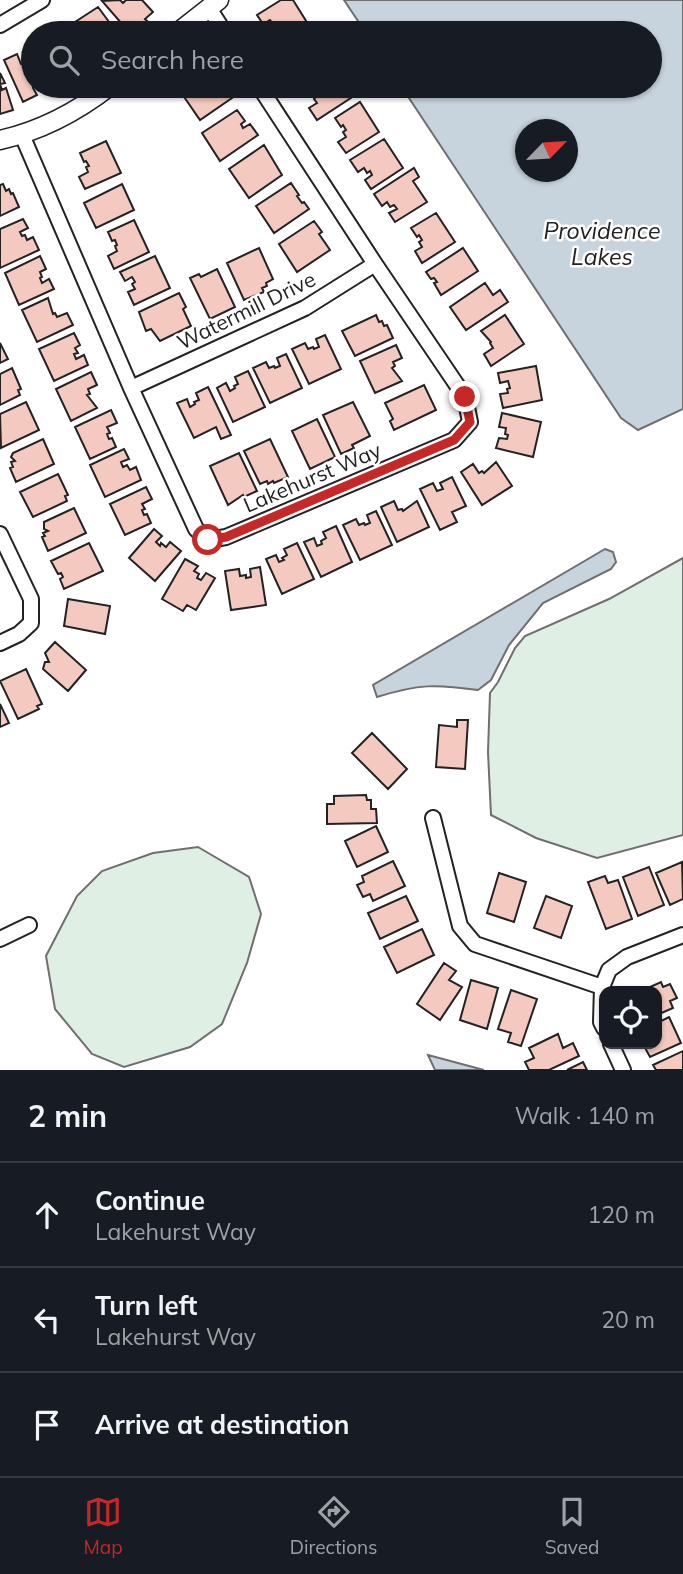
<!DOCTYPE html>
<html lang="en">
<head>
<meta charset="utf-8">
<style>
	:root { --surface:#171b24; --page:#242831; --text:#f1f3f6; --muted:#9ea1a6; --line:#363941; --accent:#c62828 }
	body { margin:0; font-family:Mulish,sans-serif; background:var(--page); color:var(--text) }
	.controls { position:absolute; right:21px; bottom:21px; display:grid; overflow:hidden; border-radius:14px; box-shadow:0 2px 5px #0004 }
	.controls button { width:63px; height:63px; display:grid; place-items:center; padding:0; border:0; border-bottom:2px solid var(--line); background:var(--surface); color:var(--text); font:35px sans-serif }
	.compass { position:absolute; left:515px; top:119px; width:63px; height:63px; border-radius:50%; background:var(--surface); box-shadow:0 2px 5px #0004; rotate:65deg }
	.stop { position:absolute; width:21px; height:21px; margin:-16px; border:5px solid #c62828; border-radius:50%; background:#fff }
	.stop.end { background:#c62828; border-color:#fff; box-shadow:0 2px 7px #0008 }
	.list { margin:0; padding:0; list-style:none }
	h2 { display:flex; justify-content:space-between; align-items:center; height:91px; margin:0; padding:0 28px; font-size:30px }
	h2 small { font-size:23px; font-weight:400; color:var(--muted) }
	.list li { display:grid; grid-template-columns:46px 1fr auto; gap:21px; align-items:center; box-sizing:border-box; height:105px; padding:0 28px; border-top:2px solid var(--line) }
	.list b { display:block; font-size:26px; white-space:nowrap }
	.list p { margin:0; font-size:23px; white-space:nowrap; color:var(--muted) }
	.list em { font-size:23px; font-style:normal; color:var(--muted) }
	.icon { flex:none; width:38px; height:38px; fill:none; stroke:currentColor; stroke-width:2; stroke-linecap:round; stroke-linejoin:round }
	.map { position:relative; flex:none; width:683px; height:1070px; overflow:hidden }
	.search { position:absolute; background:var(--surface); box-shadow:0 2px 5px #0004; left:21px; right:21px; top:21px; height:77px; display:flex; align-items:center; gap:18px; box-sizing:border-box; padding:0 24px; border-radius:38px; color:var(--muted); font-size:26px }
	.sheet { height:406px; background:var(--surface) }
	nav { display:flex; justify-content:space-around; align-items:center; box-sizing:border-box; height:98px; border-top:2px solid var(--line); background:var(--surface); font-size:19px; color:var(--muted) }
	nav a { display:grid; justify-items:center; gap:4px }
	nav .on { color:var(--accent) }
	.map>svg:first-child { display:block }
	.green { fill:#e0efe3; stroke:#6f6f6f; stroke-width:2 }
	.water { fill:#c7d3dd; stroke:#6f6f6f; stroke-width:2; fill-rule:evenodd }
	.building { fill:#f3c9c0; stroke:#222; stroke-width:2 }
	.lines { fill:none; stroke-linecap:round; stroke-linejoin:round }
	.minor-casing { stroke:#222; stroke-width:18 }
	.tertiary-casing { stroke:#222; stroke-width:21 }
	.minor { stroke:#fff; stroke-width:14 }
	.tertiary { stroke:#fff; stroke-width:18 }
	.route { stroke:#c62828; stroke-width:9 }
	.labels { text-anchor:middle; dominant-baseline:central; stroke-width:5; stroke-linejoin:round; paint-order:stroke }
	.street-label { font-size:21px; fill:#222; stroke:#fff }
	.water-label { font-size:23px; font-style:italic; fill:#222; stroke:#fff }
</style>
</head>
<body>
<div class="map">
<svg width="683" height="1070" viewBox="0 0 683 1070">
	<rect width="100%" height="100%" fill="#fff"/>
	<path class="green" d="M683 558V835L597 858 536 838 491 815 488 752 490 693 498 682 515 648 525 636 609 599Z
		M198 847 249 877 261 914 247 963 222 1024 190 1047 124 1067 92 1054 55 1009 46 956 77 896 102 871 153 853Z"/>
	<path class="water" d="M344 0H683V409L638 430 621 418 401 86H650V33H366ZM526 130H568V172H526Z
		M605 549 613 552 616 562 611 569 543 603 509 645 491 680 478 690C435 684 419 684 377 697L373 685Z
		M428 1055 484 1070H435Z"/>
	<path class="building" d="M120 0 123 3 126 0H142L153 12 145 19 151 25 144 31 139 24 129 32 102 1Z
		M281 0H293L308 24 294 33H268L273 30 270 25 273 24 270 20 263 24 257 15Z
		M98 7 115 30 110 33H79L72 24Z
		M319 26 324 33H307Z
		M17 54 21 64 33 59V86H37L33 88 37 95 23 102 4 60Z
		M0 73 5 83 0 84 2 90 6 88 13 110 0 114Z
		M187 86H216L219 90 224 86 232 98 200 120 180 91Z
		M307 86H352L357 94 317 120 309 108 317 103 314 99 317 96 314 92 312 93Z
		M360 102 379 132 346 153 338 142 346 137 343 132 346 130 343 125 341 127 335 118Z
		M237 110 245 121 241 124 243 128 250 124 258 135 220 161 202 133Z
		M384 139 403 168 371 189 365 180 372 175 370 171 367 173 364 168 358 172 350 160Z
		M106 141 121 173 85 189 79 177 88 172 86 167 89 166 86 161 84 162 80 153Z
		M264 145 282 175 249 198 229 169Z
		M414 168 419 177 413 181 427 202 395 222 389 213 397 209 394 205 390 207 387 202 382 206 374 194Z
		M291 183 299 195 297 196 302 203 304 202 309 209 274 233 256 206Z
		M3 184 6 191 9 189 11 194 13 193 19 207 0 216V185Z
		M122 184 134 210 96 228 84 203Z
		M436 213 455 242 422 263 415 251 422 247 419 242 422 240 419 235 417 237 411 228Z
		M23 219 28 228 20 232 22 236 25 235 27 240 33 237 39 250 0 268V229Z
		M134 220 149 252 114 269 108 256 117 251 115 246 117 245 115 240 112 241 108 232Z
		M314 221 322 232 319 234 330 250 297 272 279 244Z
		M259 248 273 279 266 283 267 286 262 288 264 292 244 300 227 263Z
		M463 248 478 271 441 295 434 283 437 282 434 278 431 279 426 272Z
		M40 256 46 269 40 272 42 277 40 278 42 283 49 279 54 289 19 305 5 273Z
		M155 256 170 288 134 305 128 292 135 289 132 284 135 282 132 277 125 281 120 272Z
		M217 269 235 307 210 319 190 278 199 274 201 277Z
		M485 283 493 295 500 290 508 302 466 330 450 307Z
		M179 293 186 307 183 309 191 326 160 341 151 329 146 331 139 312Z
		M48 298 53 314 55 313 57 317 67 313 73 325 37 342 22 310Z
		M376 315 379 322 382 321 384 326 387 325 393 338 355 356 342 331Z
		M505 315 524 344 491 366 484 354 493 348 490 343 491 342 481 331Z
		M74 333 80 345 75 348 78 353 74 354 76 359 84 355 88 365 54 381 39 349Z
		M325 335 341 369 309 384 292 349 305 343 308 349 313 347 314 349 319 347 316 339Z
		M0 343 8 359 0 363Z
		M396 345 402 358 393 362 395 366 392 368 402 381 375 393 360 361Z
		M286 354 302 388 270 403 253 368 266 362 269 368 274 366 275 368 280 366 277 358Z
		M536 366 542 400 503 408 500 394 508 393 507 389 510 388 508 381 500 383 498 373Z
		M12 368 21 389 18 390 20 395 0 405V374Z
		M248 371 265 407 233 422 217 388 226 383 230 391 235 388 234 386 238 384 235 377Z
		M91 372 97 385 88 389 90 394 87 395 97 408 71 421 56 389Z
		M424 385 436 410 394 430 390 421 393 419 385 403Z
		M208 387 231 435 221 439 216 427 194 438 177 403 187 399 190 407 195 404 194 402 199 400 196 393Z
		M26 402 39 430 1 448 0 414Z
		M353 402 370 436 352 445 354 448 341 454 323 415Z
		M111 410 117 423 107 427 110 433 107 434 109 439 112 438 116 447 90 459 75 427Z
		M502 413 541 422 533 457 496 448 499 438 507 439 508 435 505 434 506 428 499 427Z
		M317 419 335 457 310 469 292 431Z
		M43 439 54 464 16 482 10 468 13 467 11 462 15 461 11 457 13 453Z
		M270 439 288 477 274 483 273 481 268 484 267 481 260 484 244 451Z
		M124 449 129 459 121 462 123 467 127 465 130 470 136 467 141 480 105 497 90 465Z
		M239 453 257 491 244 497 243 495 228 505 210 466Z
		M496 462 512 486 482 505 461 472 473 464 479 473 482 471 484 473Z
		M58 474 68 495 65 496 67 501 33 517 20 492Z
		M452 477 466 506 452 512 457 522 440 530 420 489 433 483 437 491 443 489 440 483Z
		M146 487 152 499 142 504 145 509 142 510 144 515 147 514 151 523 125 535 110 504Z
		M394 501 398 510 402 509 403 511 417 501 429 527 397 542 381 507Z
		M74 508 86 533 48 551 42 537 45 536 43 533 48 531 44 529V522Z
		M376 511 392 545 360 560 343 525 356 519 359 525 364 523 365 525 370 523 367 515Z
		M336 526 352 562 321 577 304 542 314 538 317 546 322 544 321 541 326 538 323 532Z
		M154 529 162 536 156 542 160 546 161 543 166 547 170 542 181 551 155 581 129 558Z
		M89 543 103 571 64 589 60 579 63 577 61 573 58 574 51 561Z
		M297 543 314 579 282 594 266 559 276 555 279 562 284 560 282 558 287 555 284 549Z
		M185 559 198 566 194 571 199 574 197 578 201 580 206 573 215 578 196 610 187 605 183 611 162 599Z
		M260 567 266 605 231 610 225 571 239 569 240 576 246 575V578L251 577 250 569Z
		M68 599 110 606 105 634 64 626Z
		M55 642 86 670 68 691 43 669 45 662H49L45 653Z
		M26 669 42 704 37 706 39 709 18 719 0 681Z
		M0 704 9 723 0 727Z
		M457 720H468L465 769 436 767 439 725 457 727Z
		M372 733 407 769 388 789 352 753Z
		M366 795 367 800H371V809H376L377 823 327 824V804H334V796Z
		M376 826 388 852 357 867 345 841Z
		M393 861 405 886 373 901 370 894 363 897 357 885 364 882 362 876Z
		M682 862 683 899 670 905 656 873Z
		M649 867 664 905 638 916 623 877Z
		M499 873 526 882 514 922 487 913Z
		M605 876 608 883 618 880 632 919 606 929 588 882Z
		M406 896 418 921 380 939 368 913Z
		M546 896 572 906 561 938 534 928Z
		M422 929 434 955 397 973 384 947Z
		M444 963 456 971 449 980 462 987 440 1020 417 1004Z
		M471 980 498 988 487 1029 460 1020Z
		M661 982 663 987 670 984 677 998 670 1001 673 1008 657 1015V991H641Z
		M511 990 537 999 521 1046 508 1042 511 1033 498 1029Z
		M669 1017 681 1043 650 1057 643 1044H657V1023Z
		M558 1034 563 1048 573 1043 579 1056 549 1070H529L525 1062 534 1058 529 1048Z
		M683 1051V1070H656L653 1065Z
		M583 1062 587 1070H567Z"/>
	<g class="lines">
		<defs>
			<path id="minor" d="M209 8 225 33
				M0 25 42 0
				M22 135 131 388 196 529 208 540 226 537 454 440 470 422 465 397 375 264 259 86
				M131 388 305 308 375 264
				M0 534 31 599V623L19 634 0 643
				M433 818 460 926 475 944 602 987
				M0 939 29 925
				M604 1028 601 1022 602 987 609 970 627 957 683 935
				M611 1044 623 1070"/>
			<path id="tertiary" d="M177 33 219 0
				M0 140C40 131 78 111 110 86"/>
		</defs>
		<use href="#minor" class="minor-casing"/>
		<use href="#tertiary" class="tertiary-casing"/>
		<use href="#minor" class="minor"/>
		<use href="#tertiary" class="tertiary"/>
	</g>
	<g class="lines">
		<path class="route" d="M208 540 226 537 454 440 470 422 465 397"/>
	</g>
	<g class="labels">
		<g class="street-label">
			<text transform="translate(246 310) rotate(-26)">Watermill Drive</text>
			<text transform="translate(312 477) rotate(-23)">Lakehurst Way</text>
		</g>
		<g class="water-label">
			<text x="602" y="230">Providence<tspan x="602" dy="26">Lakes</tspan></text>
		</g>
	</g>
</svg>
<div class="controls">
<button><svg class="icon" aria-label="locate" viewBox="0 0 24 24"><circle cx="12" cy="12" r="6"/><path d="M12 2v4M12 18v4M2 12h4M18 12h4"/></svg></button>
</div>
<svg class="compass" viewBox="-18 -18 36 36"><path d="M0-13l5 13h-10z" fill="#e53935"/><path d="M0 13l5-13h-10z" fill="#9ea1a6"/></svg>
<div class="stop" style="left:208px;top:540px"></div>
<div class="stop end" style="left:465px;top:397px"></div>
<div class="search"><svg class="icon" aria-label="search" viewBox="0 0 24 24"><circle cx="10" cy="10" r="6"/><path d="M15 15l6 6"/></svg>Search here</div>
</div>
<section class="sheet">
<h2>2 min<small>Walk · 140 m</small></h2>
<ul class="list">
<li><svg class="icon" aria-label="ahead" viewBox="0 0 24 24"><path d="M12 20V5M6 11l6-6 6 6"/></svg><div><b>Continue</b><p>Lakehurst Way</p></div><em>120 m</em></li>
<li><svg class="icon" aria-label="left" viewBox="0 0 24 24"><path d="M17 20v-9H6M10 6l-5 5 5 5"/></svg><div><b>Turn left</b><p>Lakehurst Way</p></div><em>20 m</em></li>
<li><svg class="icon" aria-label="arrive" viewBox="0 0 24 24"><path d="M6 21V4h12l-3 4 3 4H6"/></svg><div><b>Arrive at destination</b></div></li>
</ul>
</section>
<nav>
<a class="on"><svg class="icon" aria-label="map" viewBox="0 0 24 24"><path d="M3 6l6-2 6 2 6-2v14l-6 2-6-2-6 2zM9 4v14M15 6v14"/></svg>Map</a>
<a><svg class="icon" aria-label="directions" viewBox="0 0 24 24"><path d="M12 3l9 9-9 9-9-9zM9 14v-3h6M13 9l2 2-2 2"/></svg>Directions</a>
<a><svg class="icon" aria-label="saved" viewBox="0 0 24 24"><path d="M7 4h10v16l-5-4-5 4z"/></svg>Saved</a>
</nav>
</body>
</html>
